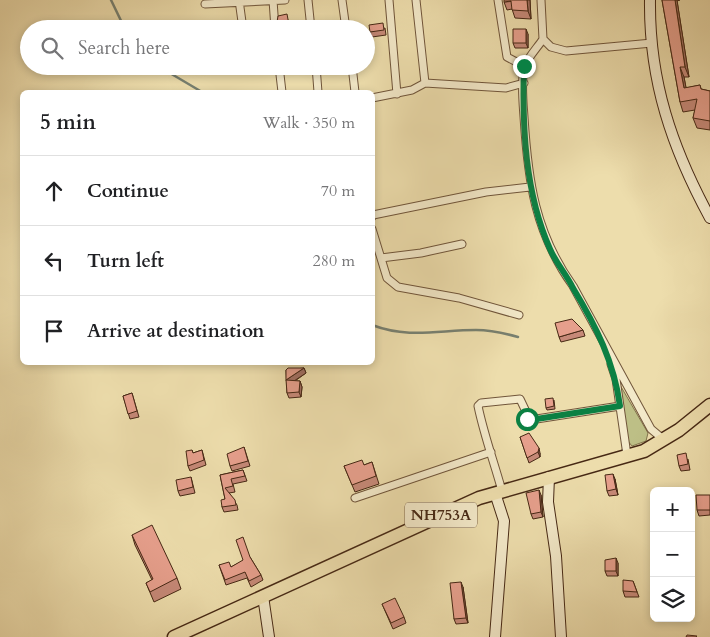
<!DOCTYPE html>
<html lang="en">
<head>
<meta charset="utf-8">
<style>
	:root { --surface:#fff; --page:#f6f6f6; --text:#202124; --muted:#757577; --line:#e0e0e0 }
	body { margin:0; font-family:Cardo,serif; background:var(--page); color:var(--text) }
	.controls { position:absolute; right:15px; bottom:15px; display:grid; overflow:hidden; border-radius:8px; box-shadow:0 2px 8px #0003 }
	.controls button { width:45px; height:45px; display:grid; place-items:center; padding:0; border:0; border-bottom:1px solid var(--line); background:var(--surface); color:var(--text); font:25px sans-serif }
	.stop { position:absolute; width:15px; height:15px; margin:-11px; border:4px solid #0b8043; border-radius:50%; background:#fff }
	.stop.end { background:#0b8043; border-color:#fff; box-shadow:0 1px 5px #0008 }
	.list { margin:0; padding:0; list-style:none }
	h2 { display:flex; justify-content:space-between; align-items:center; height:65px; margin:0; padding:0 20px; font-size:21px }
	h2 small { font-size:16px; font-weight:400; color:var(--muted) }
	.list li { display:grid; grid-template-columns:32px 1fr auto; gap:15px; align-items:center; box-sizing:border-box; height:70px; padding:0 20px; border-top:1px solid var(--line) }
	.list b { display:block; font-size:19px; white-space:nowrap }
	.list em { font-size:16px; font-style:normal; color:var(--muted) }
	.icon { flex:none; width:28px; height:28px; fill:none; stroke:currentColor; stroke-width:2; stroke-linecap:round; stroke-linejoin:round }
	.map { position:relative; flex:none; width:710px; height:637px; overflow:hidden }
	.search { position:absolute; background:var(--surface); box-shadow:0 2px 8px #0003; left:20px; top:20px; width:355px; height:55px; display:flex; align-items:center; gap:12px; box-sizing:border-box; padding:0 18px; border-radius:28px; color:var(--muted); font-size:19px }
	.panel { position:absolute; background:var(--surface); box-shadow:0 2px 8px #0003; left:20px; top:90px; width:355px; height:275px; border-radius:8px }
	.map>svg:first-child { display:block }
	.green { fill:#bdbf86; stroke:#82744d }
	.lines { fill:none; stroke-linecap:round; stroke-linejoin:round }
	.stream { stroke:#788070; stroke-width:2.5 }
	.street-casing { stroke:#70553a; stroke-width:9 }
	.secondary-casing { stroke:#462814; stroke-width:12 }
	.highway-casing { stroke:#462814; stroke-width:15 }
	.street { stroke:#f3e9c9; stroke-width:7 }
	.secondary { stroke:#f3e9c9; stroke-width:10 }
	.highway { stroke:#edddac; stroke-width:12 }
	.wall { fill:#c68978; stroke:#462814 }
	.shaded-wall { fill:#a16f62; stroke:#462814 }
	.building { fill:#e69f8c; stroke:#462814 }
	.route { stroke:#0b8043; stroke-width:6 }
	.labels { text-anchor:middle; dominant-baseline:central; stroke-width:5; stroke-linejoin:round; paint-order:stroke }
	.shield { fill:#f3e9c9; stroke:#7a624a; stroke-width:1 }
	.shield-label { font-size:15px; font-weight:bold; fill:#462814 }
</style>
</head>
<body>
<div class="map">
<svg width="710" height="637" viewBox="0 0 710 637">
	<rect width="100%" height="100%" fill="#edddac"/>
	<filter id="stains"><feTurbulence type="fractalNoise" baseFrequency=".004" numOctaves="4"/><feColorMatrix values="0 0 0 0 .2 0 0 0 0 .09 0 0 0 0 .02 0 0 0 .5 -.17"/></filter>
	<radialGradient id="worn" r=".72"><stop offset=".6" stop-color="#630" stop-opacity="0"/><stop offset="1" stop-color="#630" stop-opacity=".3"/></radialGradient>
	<path class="green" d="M620 385 648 433 646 441 632 446 627 440Z"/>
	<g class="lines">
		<path class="stream" d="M111 0 125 29
			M158 66 202 92
			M372 325C409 339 439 330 476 330 490 330 504 333 518 337"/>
		<defs>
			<path id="street" d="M239 0 243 29
				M273 0 275 29
				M308 0 311 29
				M342 0 346 29
				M389 0 397 94
				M416 0 425 83 506 88 524 83
				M498 0 507 57 524 66
				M541 0 543 39 551 47 566 51 652 43
				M205 4 285 0
				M543 39C538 47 527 58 524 68 521 83 523 102 524 117 528 181 535 233 573 286L651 429 664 440
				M279 66 282 92
				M316 66 318 92
				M352 66 355 92
				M372 98 412 90 425 83
				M372 217 373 215 486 192 530 187
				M372 229 387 278 398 287 459 298 519 315
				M381 258 421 253 462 244
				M611 364 616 379 627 455
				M502 491C494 462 484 435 478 406L481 403 520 399 530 420 620 406
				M355 498 491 452"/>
			<path id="secondary" d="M650 0C649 81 672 148 710 218
				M549 477 548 502 556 556 561 637
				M495 493 504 521 495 637
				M263 596 269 637"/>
			<path id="highway" d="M174 637 479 498 644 451 679 430 710 405"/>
		</defs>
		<use href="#street" class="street-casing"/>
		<use href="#secondary" class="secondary-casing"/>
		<use href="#highway" class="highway-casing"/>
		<use href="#street" class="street"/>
		<use href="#secondary" class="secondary"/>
		<use href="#highway" class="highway"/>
	</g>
	<path class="wall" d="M530 0 531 19 515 18 512 9 507 10 504 2Z
		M662 0H680L677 1 689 77H684L686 88 700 85 701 89 710 91V130L697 128 693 118 695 110 683 112 680 102Z
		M289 20 290 29H277L276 28Z
		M385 28 386 35 372 37 370 32Z
		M528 34V48H515L513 43Z
		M583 330 585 336 561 342 559 337Z
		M304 368 306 373 295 381H300L302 387 301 397 289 398 287 393 286 370Z
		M132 393 139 417 130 419 123 396Z
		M554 400 555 409 547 410 546 408Z
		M520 437 540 453V457L529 463Z
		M244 447 250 466 232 471 230 466Z
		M192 450 193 453 202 450 206 465 190 471 188 466Z
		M688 459 690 470 681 471 679 466Z
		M372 462 379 484 355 492 344 466 364 465Z
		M243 470 247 481 233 484 235 492 229 493 237 505 238 510 224 512 222 507 225 499 220 475Z
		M191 477 195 493 180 496 178 491Z
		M615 479 618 495 609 496 607 491Z
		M541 495 543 517 533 519 531 514Z
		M710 495V515L699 516 697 510Z
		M132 535 177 578 181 589 154 602 146 583 152 580 135 545Z
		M250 557 261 575 263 580 251 587 247 578 226 585 219 565 231 567Z
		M618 563V576H607L605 571Z
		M633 581 639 597H625L623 591Z
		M463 587 468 623 456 624 454 619Z
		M382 604 404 617 406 623 393 629Z"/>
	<path class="shaded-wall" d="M527 0H530L531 19 528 11Z
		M675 0H677L689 77 685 67Z
		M526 29 528 34V48L526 43Z
		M680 67 684 77 688 98 684 88Z
		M304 368 306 373 288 385 286 380Z
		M300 381 302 387 301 397 299 392Z
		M539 448 540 453V457L538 452Z
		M613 474 615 479 618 495 616 489Z
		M539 490 541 495 543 517 541 512Z
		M616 558 618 563V576L616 571Z
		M461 582 463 587 468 623 466 618Z"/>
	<path class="building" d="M504 0H527L528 11 512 10 511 1 504 2Z
		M662 0H675L685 67H680L684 88 700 85 701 89 710 91V121L693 118 697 99 680 102Z
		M287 14 289 25 276 28 278 16Z
		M383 23 384 30 370 32 369 25Z
		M513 29H526V43H513Z
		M572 319 583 330 559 337 555 323Z
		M288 368H304L286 380V370Z
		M286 380 300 381 299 392 287 393Z
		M132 393 137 411 128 414 123 396Z
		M553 398 554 406 546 408 545 399Z
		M529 433 539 448 538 452 527 458 520 437Z
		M244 447 248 461 230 466 227 454Z
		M192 450 193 453 202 450 204 460 188 466 186 451Z
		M686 453 688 464 679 466 677 455Z
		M362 460 364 465 372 462 376 476 352 485 344 466Z
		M243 470 245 476 231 479 233 486 225 488 235 500 236 505 222 507 221 500 225 499 220 475Z
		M613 474 616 489 607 491 605 475Z
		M191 477 193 487 178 491 176 480Z
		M539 490 541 512 531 514 526 493Z
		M696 495H710V510H697Z
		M152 525 177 578 150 592 146 583 153 579 132 535Z
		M243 537 250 557 261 575 249 581 245 572 225 580 219 565 229 562 231 567 243 560 236 540Z
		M616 558V571H605V560Z
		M623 580 633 581 637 592 623 591Z
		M461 582 466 618 454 619 450 583Z
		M395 598 404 617 391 623 382 604Z
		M687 635 697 636 696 637H686Z"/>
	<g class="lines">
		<path class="route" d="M524 66C522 127 525 193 550 249 556 263 566 274 573 288 596 326 614 362 620 406L530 420 527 419"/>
	</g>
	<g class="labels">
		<rect class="shield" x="405" y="502.5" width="72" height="25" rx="4"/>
		<g class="shield-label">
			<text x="441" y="515">NH753A</text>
		</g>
	</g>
	<rect width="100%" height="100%" filter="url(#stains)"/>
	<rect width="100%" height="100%" fill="url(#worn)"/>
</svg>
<div class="controls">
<button>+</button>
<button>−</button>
<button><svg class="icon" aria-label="layers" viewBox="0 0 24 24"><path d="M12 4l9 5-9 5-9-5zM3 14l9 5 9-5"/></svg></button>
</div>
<div class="stop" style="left:527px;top:419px"></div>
<div class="stop end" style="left:524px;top:66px"></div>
<div class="search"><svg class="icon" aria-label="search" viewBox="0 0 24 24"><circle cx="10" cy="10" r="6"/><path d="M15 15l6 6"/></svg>Search here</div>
<section class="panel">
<h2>5 min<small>Walk · 350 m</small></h2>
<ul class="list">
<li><svg class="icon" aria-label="ahead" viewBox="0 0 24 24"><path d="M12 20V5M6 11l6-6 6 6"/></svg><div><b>Continue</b></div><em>70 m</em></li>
<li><svg class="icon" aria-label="left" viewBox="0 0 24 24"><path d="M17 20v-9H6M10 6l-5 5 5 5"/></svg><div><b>Turn left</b></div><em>280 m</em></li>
<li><svg class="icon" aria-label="arrive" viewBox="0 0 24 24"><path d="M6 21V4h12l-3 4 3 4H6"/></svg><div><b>Arrive at destination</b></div></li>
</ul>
</section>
</div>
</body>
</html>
